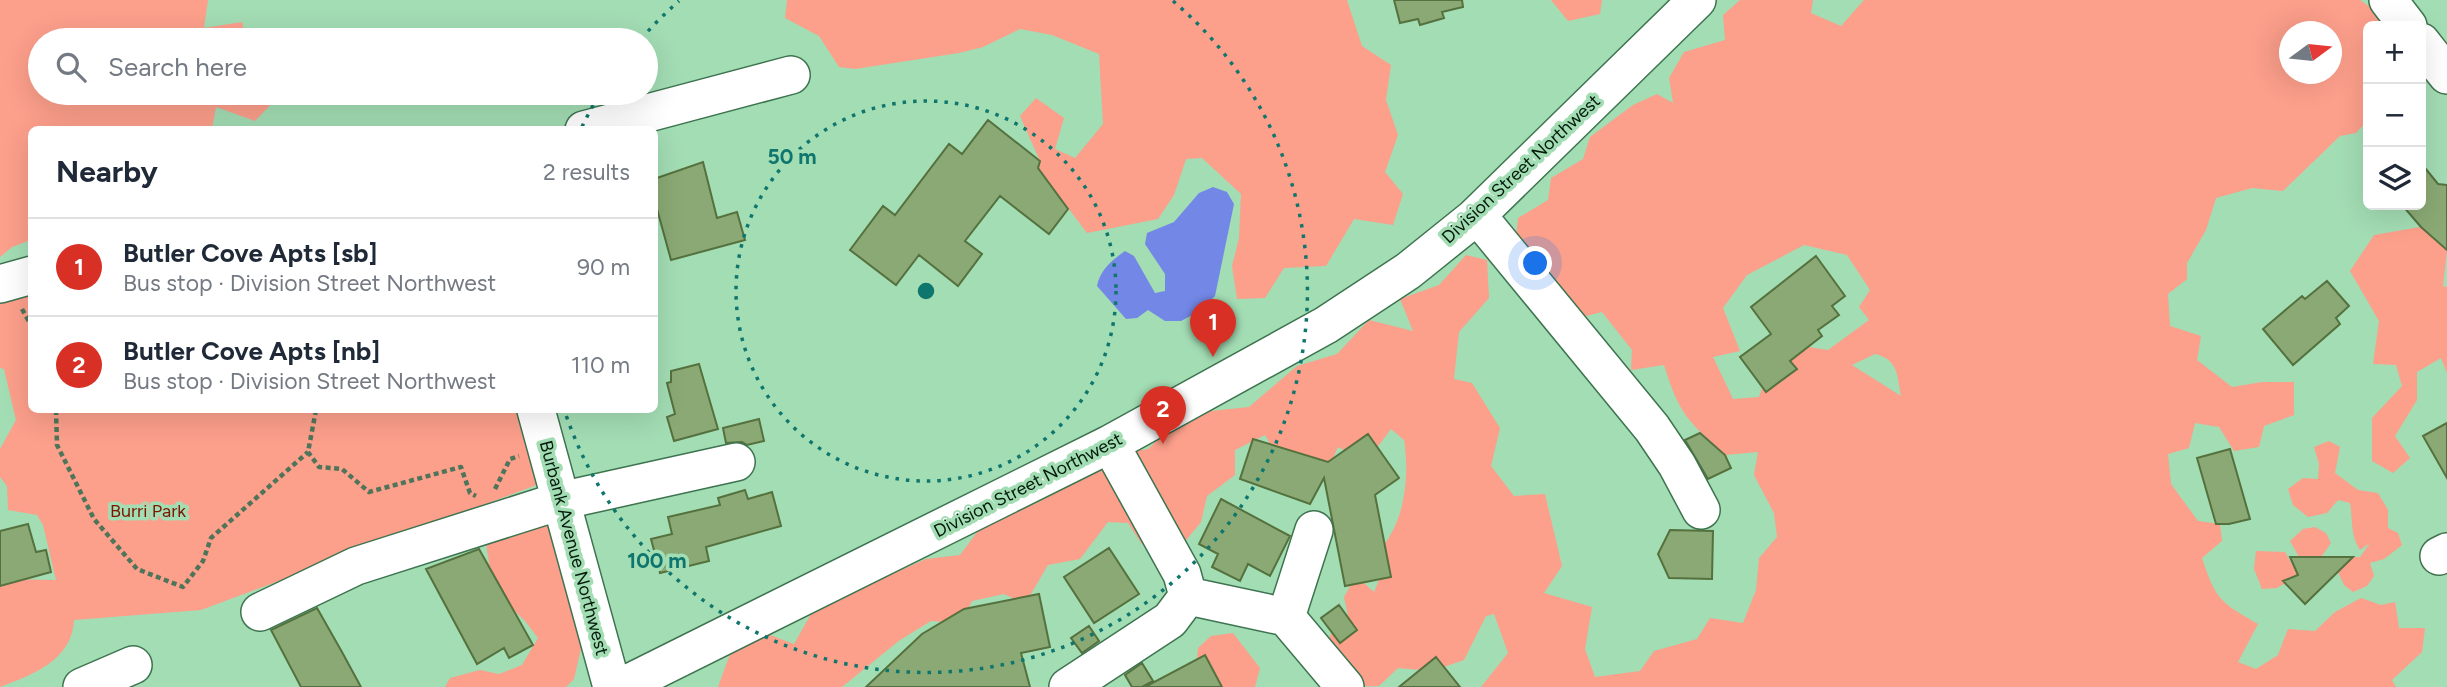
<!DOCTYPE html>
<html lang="en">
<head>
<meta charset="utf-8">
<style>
	:root { --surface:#fff; --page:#f6f6f7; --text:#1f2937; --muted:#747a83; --line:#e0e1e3; --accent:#d93025 }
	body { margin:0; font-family:Figtree,sans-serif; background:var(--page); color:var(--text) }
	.controls { position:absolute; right:21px; top:21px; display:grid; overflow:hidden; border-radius:10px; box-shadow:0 7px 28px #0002 }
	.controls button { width:63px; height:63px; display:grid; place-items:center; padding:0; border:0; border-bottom:2px solid var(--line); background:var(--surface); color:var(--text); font:35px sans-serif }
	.compass { position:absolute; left:2279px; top:21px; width:63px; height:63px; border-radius:50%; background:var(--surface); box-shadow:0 7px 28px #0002; rotate:75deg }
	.you { position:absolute; left:1536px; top:264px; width:24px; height:24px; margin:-18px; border:5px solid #fff; border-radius:50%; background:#1a73e8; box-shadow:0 0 0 10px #1a73e833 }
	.badge { display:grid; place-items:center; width:46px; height:46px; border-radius:50%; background:var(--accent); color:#fff; font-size:23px; font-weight:700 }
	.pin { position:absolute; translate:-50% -58px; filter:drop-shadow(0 2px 4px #0008) }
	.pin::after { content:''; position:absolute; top:37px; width:24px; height:21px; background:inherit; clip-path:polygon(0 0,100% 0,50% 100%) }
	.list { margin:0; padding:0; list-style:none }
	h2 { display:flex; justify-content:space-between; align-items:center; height:91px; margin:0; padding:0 28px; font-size:30px }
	h2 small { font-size:23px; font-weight:400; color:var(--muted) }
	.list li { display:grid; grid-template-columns:46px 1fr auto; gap:21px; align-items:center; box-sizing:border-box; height:98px; padding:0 28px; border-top:2px solid var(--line) }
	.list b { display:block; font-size:26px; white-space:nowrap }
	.list p { margin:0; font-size:23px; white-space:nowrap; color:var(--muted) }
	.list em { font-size:23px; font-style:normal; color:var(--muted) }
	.icon { flex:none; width:38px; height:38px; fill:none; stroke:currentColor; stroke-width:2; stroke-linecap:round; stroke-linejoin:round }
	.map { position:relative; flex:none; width:2447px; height:687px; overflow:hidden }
	.search { position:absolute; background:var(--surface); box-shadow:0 7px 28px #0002; left:28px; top:28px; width:630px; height:77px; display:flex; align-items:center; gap:18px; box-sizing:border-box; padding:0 24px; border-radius:38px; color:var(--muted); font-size:26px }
	.panel { position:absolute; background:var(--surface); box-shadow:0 7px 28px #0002; left:28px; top:126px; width:630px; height:287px; border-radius:10px }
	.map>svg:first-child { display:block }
	.green { fill:#fc9f8b; fill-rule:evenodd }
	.water { fill:#7387e6 }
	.building { fill:#8aa974; stroke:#54713e; stroke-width:2 }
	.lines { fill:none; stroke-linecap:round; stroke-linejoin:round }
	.minor-casing { stroke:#3d744f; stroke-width:40 }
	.path { stroke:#4e755a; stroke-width:4.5; stroke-dasharray:5 3.5; stroke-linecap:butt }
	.minor { stroke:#fff; stroke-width:37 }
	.ring { fill:none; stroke:#0f766e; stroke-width:3.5; stroke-dasharray:3.5 7 }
	.labels { text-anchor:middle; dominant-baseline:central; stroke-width:7; stroke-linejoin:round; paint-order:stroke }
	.street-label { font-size:18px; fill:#041a0b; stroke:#a3ddb4 }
	.park-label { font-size:18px; fill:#7c1601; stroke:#a3ddb4 }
	.centre { fill:#0f766e; stroke:#a3ddb4; stroke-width:3.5 }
	.ring-label { font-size:21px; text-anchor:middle; font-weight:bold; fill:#0f766e; stroke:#a3ddb4; stroke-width:7; stroke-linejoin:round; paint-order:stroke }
</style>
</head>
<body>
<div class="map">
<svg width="2447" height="687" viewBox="0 0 2447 687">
	<rect width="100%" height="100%" fill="#a3ddb4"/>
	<path class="green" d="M0 0H208L204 28 242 22 246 40H40V93H272L277 98 255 121 216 107 212 129 32 130 31 240 12 247 0 257Z
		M787 0H1347L1362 46 1391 65 1386 100 1398 135 1385 172 1403 194 1393 225 1354 219 1326 266 1284 268 1265 298 1237 299 1232 266 1239 238 1241 194 1202 158 1186 159 1174 195 1158 219 1087 233 1038 168 1040 161 1020 116 1036 98 1064 118 1055 149 1075 158 1103 124 1099 54 1052 35 1020 29 983 47 959 53 855 69 839 67 819 36 785 18Z
		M1551 0H1602L1600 14 1568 21Z
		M1740 0H1813L1811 13 1841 26 1864 0H2360L2391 22 2392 26H2368V120L2356 133 2340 136 2283 191 2252 188 2216 198 2206 230 2187 263V279L2168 294 2170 326 2201 336 2197 360 2232 387 2262 382H2294V415L2264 426 2259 447 2234 451 2219 427 2195 423 2189 448 2168 454 2171 484 2198 521 2220 524 2222 541 2202 558C2216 600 2220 602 2258 624L2238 662 2256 669 2278 655 2288 629 2315 631 2335 612 2361 598 2381 605 2395 602 2399 628H2425L2422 652 2392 680 2396 687H1481L1508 653 1494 614 1486 616 1464 660 1432 671 1398 668 1379 686 1331 687 1317 661 1332 632 1350 625 1344 597 1356 576 1374 592 1382 573 1376 553C1405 527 1410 476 1404 440L1391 429 1376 449 1359 458 1338 447 1325 475 1278 458 1265 435 1235 450V475L1207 496 1201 522 1183 544 1155 556 1141 543 1128 523 1108 522 1080 559 1048 565 1025 604 1004 594 972 601 961 623 931 621 900 640 842 687H718L734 643 767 634 794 644 811 614 843 596 926 559 960 555 987 519 1035 504 1128 452 1148 449 1178 421 1201 412 1249 407 1297 366 1337 354 1369 320 1413 331 1400 299 1439 285 1466 255 1487 260 1489 298 1459 332 1454 379 1472 383 1500 428 1491 466 1514 496 1545 494 1562 566 1544 593 1592 607 1585 649 1595 677 1640 671 1654 651 1697 639 1710 618 1743 623 1756 590 1759 558 1777 537 1774 513 1754 475 1758 452 1725 455C1688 421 1679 414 1664 365L1631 370 1632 350 1602 312 1578 318 1542 290 1545 265 1515 246 1518 218 1548 200 1551 178 1583 159 1590 137 1633 105 1657 94 1673 103 1669 78 1684 52 1725 40 1723 15ZM2290 32H2332V74H2290ZM1804 245 1847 255 1870 290 1859 307 1869 320 1828 350 1802 346 1769 368 1759 397 1733 399 1713 357 1740 351 1723 308 1747 275ZM1875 354C1898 359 1897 375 1901 396L1852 365Z
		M2420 227 2447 250 2443 286 2447 287V373L2441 358 2417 372V400L2395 436 2410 458 2393 473 2372 461V418L2402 386 2396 365 2373 364 2379 321 2350 271 2374 235Z
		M31 292 32 410H523L542 483 201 610 74 620C72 660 34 674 0 687V579L56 580 43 525 37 515 8 510 7 486 0 477V449L16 420 4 369 0 368V300Z
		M2329 441 2340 447 2335 473 2358 490 2378 493 2388 510V528L2398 533 2402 545 2384 559 2370 563 2374 576 2367 586 2353 592 2344 585 2338 572 2353 557H2360L2370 543 2360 550C2350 535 2353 520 2350 503L2338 500 2327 513 2308 517 2293 505 2288 489 2303 478 2318 479 2319 464 2314 447Z
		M534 502 557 538 584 635 574 679 566 687H445L450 678 480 670 499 674 522 665 538 638 525 621 493 590 485 536Z
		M2315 527 2326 533 2331 543 2321 557H2299L2290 541 2303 529Z
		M2256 551 2285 552 2298 575 2277 588 2262 589 2254 569Z
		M1233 633 1260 668 1255 687H1202L1195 677 1198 648 1211 636Z"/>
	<path class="water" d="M1213 187 1227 192 1234 204 1215 296 1200 311 1181 321H1165L1148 310 1137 318 1126 319 1097 286C1100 270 1112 260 1125 251L1134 256 1155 293 1165 291V274L1145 244 1147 233 1174 222 1199 193Z"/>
	<path class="building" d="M1394 0H1462L1463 7 1442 12 1444 18 1420 25 1418 19 1400 23Z
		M988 120 1040 161 1038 168 1068 209 1049 234 1000 196 965 241 982 254 958 286 919 255 896 285 850 250 883 206 895 215 949 144 962 154Z
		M703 162 717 218 737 212 745 240 671 260 654 198V179Z
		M2421 163 2438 184 2447 185V250L2421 227 2402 205H2421Z
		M1816 256 1845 296 1832 306 1839 315 1818 330 1822 336 1790 361 1797 369 1766 392 1740 357 1771 334 1751 307Z
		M2327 281 2349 306 2336 318 2340 324 2293 365 2263 329 2302 296 2305 299Z
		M699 364 718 429 674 441 667 417 675 414 667 383 671 382V371Z
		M759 419 764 441 747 445 742 442 726 443 723 428Z
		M2447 423V478L2423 436Z
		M1700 433 1725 455 1731 468 1708 479 1685 440Z
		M1368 434 1399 478 1375 495 1391 577 1345 586 1324 478 1310 504 1240 479 1253 439 1328 462Z
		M2230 449 2250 519 2229 524H2216L2197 458Z
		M745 490 748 499 772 492 781 526 706 547 709 561 660 573 651 539 672 534 668 517 720 505 718 498Z
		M1221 499 1290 536 1270 576 1248 564 1240 581 1212 567 1218 554 1199 544Z
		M28 524 36 552 46 550 51 572 0 586V531Z
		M1670 530 1713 531 1712 579 1669 578 1658 554Z
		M1109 548 1139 594 1094 623 1064 577Z
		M479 549 533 645 509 658 504 648 477 664 426 569Z
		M2290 557H2353L2305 604 2283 581 2298 575Z
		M1039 594 1050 647 1021 653 1030 687H866L922 634 964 609Z
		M1339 605 1357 630 1340 643 1321 618Z
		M317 608 342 652 361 687H301L271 630Z
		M1089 626 1099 641 1082 653 1071 638Z
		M1205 655 1222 687H1145Z
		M1436 657 1460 687H1399Z
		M1142 663 1153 681 1142 687H1132L1125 675Z"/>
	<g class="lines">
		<defs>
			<path id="minor" d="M2388 0 2408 26
				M2421 42 2447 75
				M584 130 791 75
				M1477 215 1652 428 1677 465 1701 510
				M0 284 32 275
				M536 410 612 687
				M1314 530 1286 617 1345 687
				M2439 556 2447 552
				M1188 596 1286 617
				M260 612 356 566 560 501 736 462
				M82 687 133 665
				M621 687 1110 444 1326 325 1408 271 1474 218 1697 0
				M1068 687 1170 620 1188 596 1182 574 1110 444"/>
		</defs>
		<use href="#minor" class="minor-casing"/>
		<path class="path" d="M22 309 32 327
			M56 410 57 445 94 519 137 569 183 587 203 561 211 538 308 452
			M316 410 308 452 319 467 342 469 369 492 461 467 470 493 476 496
			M495 489 510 459 519 456"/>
		<use href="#minor" class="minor"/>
	</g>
	<g class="ring">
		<circle cx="926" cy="291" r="190"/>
		<path d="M582 127A381 381 0 0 1 599 95M641 39A381 381 0 0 1 679 1M1173 1A381 381 0 1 1 565 412"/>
	</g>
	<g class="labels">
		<g class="street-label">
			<text transform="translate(1521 169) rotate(-43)">Division Street Northwest</text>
			<text transform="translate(1028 485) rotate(-27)">Division Street Northwest</text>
			<text transform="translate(574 548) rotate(75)">Burbank Avenue Northwest</text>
		</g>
		<g class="park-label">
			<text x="148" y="511">Burri Park</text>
		</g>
	</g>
	<circle cx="926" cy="291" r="10" class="centre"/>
	<g class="ring-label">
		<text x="792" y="164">50 m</text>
		<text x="657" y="568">100 m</text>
	</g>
</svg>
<div class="controls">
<button>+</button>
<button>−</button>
<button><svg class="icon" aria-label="layers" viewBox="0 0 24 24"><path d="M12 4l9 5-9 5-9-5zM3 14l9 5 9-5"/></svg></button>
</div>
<svg class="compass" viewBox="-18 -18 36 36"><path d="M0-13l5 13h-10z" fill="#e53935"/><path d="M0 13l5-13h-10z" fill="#747a83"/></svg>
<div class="you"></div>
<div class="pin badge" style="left:1213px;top:357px">1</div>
<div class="pin badge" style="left:1163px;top:444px">2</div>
<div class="search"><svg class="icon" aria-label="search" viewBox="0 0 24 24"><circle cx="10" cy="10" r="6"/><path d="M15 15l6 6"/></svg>Search here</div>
<section class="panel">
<h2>Nearby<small>2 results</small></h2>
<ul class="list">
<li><span class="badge">1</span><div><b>Butler Cove Apts [sb]</b><p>Bus stop · Division Street Northwest</p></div><em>90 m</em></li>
<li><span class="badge">2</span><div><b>Butler Cove Apts [nb]</b><p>Bus stop · Division Street Northwest</p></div><em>110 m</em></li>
</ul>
</section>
</div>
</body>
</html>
